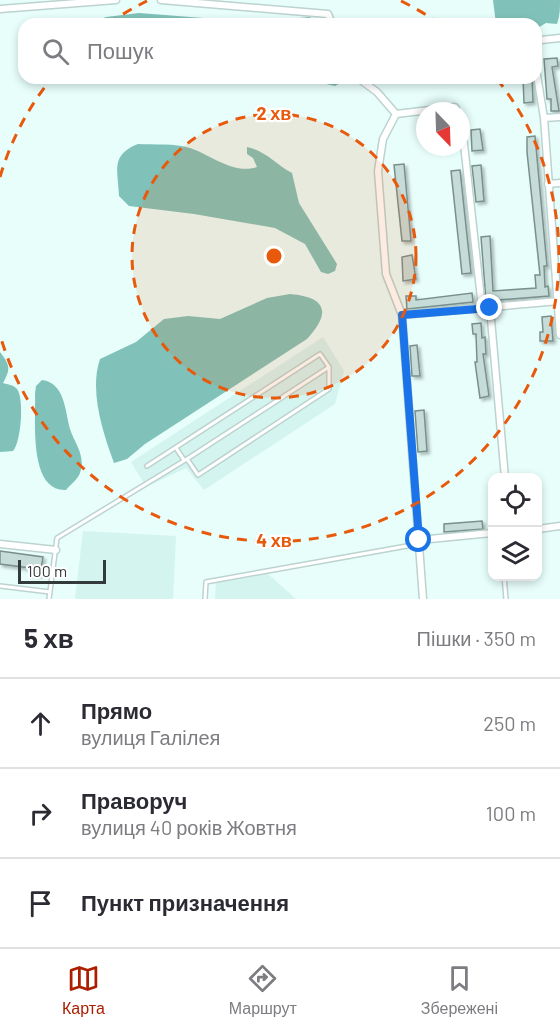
<!DOCTYPE html>
<html lang="uk">
<head>
<meta charset="utf-8">
<style>
	:root { --surface:#fff; --page:#f2f2f3; --text:#2b2b33; --muted:#7c7c81; --line:#e1e1e2; --accent:#ac1e00 }
	body { margin:0; font-family:Barlow,sans-serif; background:var(--page); color:var(--text) }
	.controls { position:absolute; right:18px; bottom:18px; display:grid; overflow:hidden; border-radius:12px; box-shadow:0 3px 9px #0003 }
	.controls button { width:54px; height:54px; display:grid; place-items:center; padding:0; border:0; border-bottom:2px solid var(--line); background:var(--surface); color:var(--text); font:30px sans-serif }
	.compass { position:absolute; left:416px; top:102px; width:54px; height:54px; border-radius:50%; background:var(--surface); box-shadow:0 3px 9px #0003; rotate:157deg }
	.scale { position:absolute; left:18px; bottom:15px; width:88px; box-sizing:border-box; padding-left:6px; border:3px solid #323b39; border-top:0; font-size:16px; line-height:21px; white-space:nowrap; color:#323b39; -webkit-text-stroke:4px #fff; paint-order:stroke }
	.stop { position:absolute; width:18px; height:18px; margin:-14px; border:4px solid #1a73e8; border-radius:50%; background:#fff }
	.stop.end { background:#1a73e8; border-color:#fff; box-shadow:0 2px 6px #0008 }
	.list { margin:0; padding:0; list-style:none }
	h2 { display:flex; justify-content:space-between; align-items:center; height:78px; margin:0; padding:0 24px; font-size:26px }
	h2 small { font-size:20px; font-weight:400; color:var(--muted) }
	.list li { display:grid; grid-template-columns:39px 1fr auto; gap:18px; align-items:center; box-sizing:border-box; height:90px; padding:0 24px; border-top:2px solid var(--line) }
	.list b { display:block; font-size:22px; white-space:nowrap }
	.list p { margin:0; font-size:20px; white-space:nowrap; color:var(--muted) }
	.list em { font-size:20px; font-style:normal; color:var(--muted) }
	.icon { flex:none; width:33px; height:33px; fill:none; stroke:currentColor; stroke-width:2; stroke-linecap:round; stroke-linejoin:round }
	.map { position:relative; flex:none; width:560px; height:599px; overflow:hidden }
	.search { position:absolute; background:var(--surface); box-shadow:0 3px 9px #0003; left:18px; right:18px; top:18px; height:66px; display:flex; align-items:center; gap:15px; box-sizing:border-box; padding:0 21px; border-radius:18px; color:var(--muted); font-size:22px }
	.sheet { height:348px; background:var(--surface) }
	nav { display:flex; justify-content:space-around; align-items:center; box-sizing:border-box; height:84px; border-top:2px solid var(--line); background:var(--surface); font-size:16px; color:var(--muted) }
	nav a { display:grid; justify-items:center; gap:3px }
	nav .on { color:var(--accent) }
	.map>svg:first-child { display:block }
	.built { fill:#d4f4ef }
	.forest { fill:#80c2b9 }
	.building { fill:#c5dcd8; stroke:#7a908c; stroke-width:1.5; filter:url(#shadow) }
	.lines { fill:none; stroke-linecap:round; stroke-linejoin:round }
	.service-casing { stroke:#bcd3cf; stroke-width:6 }
	.minor-casing { stroke:#bcd3cf; stroke-width:9 }
	.service { stroke:#fff; stroke-width:3 }
	.minor { stroke:#fff; stroke-width:6 }
	.route { stroke:#1a73e8; stroke-width:8 }
	.ring { fill:none; stroke:#e8590c; stroke-width:3; stroke-dasharray:10 8 }
	.centre { fill:#e8590c; stroke:#fff; stroke-width:3 }
	.ring-label { font-size:18px; text-anchor:middle; font-weight:bold; fill:#e8590c; stroke:#fff; stroke-width:4.5; stroke-linejoin:round; paint-order:stroke }
</style>
</head>
<body>
<div class="map">
<svg width="560" height="599" viewBox="0 0 560 599">
	<defs>
		<filter id="shadow"><feDropShadow dx="2.5" dy="2.5" stdDeviation="1.5" flood-color="#0004"/></filter>
	</defs>
	<rect width="100%" height="100%" fill="#e7fefb"/>
	<path class="built" d="M323 337 344 371 335 404 204 490 186 468 146 487 131 462Z
		M83 531 176 536 173 599H75Z
		M268 574 296 599H215L216 583Z"/>
	<path class="forest" d="M493 0H560C560 8 560 16 557 24L546 23 536 29V24H496Z
		M139 13 255 22 310 17 315 24H89L106 17Z
		M227 78H340L342 82 335 86 304 79 248 83Z
		M138 144C154 145 175 143 190 148 211 155 234 175 257 167L253 158 247 154V147C266 151 275 164 292 173L299 203 337 264 335 271 328 274 321 272 305 244 275 228 194 214 129 206 119 196C118 171 110 155 138 144Z
		M290 294C326 297 332 312 307 339L145 444 127 459 114 463C103 433 89 391 100 359L136 342 164 319 188 316 220 319 267 298Z
		M0 352C10 365 11 369 3 383 6 384 13 385 16 388 25 395 21 443 13 451L0 452Z
		M42 380C65 383 65 411 70 429 75 444 86 456 80 473 78 479 70 485 66 490 28 492 36 419 35 394L36 386Z"/>
	<path class="building" d="M557 58 558 66 552 67 559 111H551V99H547L544 59Z
		M523 78H532L533 102 524 103Z
		M480 129 483 150 472 151 471 130Z
		M535 136 547 266H544L545 287 548 286 549 296 486 301 481 237 490 236 493 291 536 288 535 275H540L527 152V137Z
		M404 164 411 241H402L394 165Z
		M481 165 484 201 476 202 472 166Z
		M460 170 471 273 462 274 451 171Z
		M412 255 416 279 403 281 402 257Z
		M472 293 473 302 407 309 406 296H416V300Z
		M551 316 553 341H540V332H543L542 317Z
		M481 323 482 338 485 337 486 354H483L489 396 480 398 475 362H477L476 334H473L472 324Z
		M417 345 420 376H412L410 346Z
		M424 410 427 451 418 452 415 411Z
		M482 521 483 529 444 532V524Z
		M0 551 43 557 40 575 29 574 30 568 0 564Z"/>
	<g class="lines">
		<defs>
			<path id="service" d="M176 448 184 460
				M147 466 320 354 329 367V389L198 475 187 459
				M504 576 506 599
				M0 586 50 592
				M49 599 57 538 187 459 329 367
				M205 599 206 582 418 544"/>
			<path id="minor" d="M161 0 328 14 332 24
				M0 9 116 0
				M536 44 541 40 560 38
				M536 69 544 118 560 335
				M358 78 377 92 396 114 383 139 378 171 386 274 402 315 423 599
				M396 114 455 107 457 111
				M461 117 482 308
				M544 118 560 117
				M548 184 560 183
				M490 308 505 478
				M402 315 559 301
				M538 529 560 526
				M419 540 492 533
				M0 544 56 550"/>
		</defs>
		<use href="#service" class="service-casing"/>
		<use href="#minor" class="minor-casing"/>
		<use href="#service" class="service"/>
		<use href="#minor" class="minor"/>
	</g>
	<g class="lines">
		<path class="route" d="M419 540 402 315 490 308"/>
	</g>
	<circle cx="274" cy="256" r="142" fill="#e8590c" fill-opacity=".12"/>
	<g class="ring">
		<circle cx="274" cy="256" r="142"/>
		<path d="M0 177A285 285 0 0 1 51 79M108 24A285 285 0 0 1 147 1M401 1A285 285 0 0 1 440 24M497 79A285 285 0 1 1 0 335"/>
	</g>
	<circle cx="274" cy="256" r="9" class="centre"/>
	<g class="ring-label">
		<text x="274" y="120">2 хв</text>
		<text x="274" y="547">4 хв</text>
	</g>
</svg>
<div class="controls">
<button><svg class="icon" aria-label="locate" viewBox="0 0 24 24"><circle cx="12" cy="12" r="6"/><path d="M12 2v4M12 18v4M2 12h4M18 12h4"/></svg></button>
<button><svg class="icon" aria-label="layers" viewBox="0 0 24 24"><path d="M12 4l9 5-9 5-9-5zM3 14l9 5 9-5"/></svg></button>
</div>
<svg class="compass" viewBox="-18 -18 36 36"><path d="M0-13l5 13h-10z" fill="#e53935"/><path d="M0 13l5-13h-10z" fill="#7c7c81"/></svg>
<div class="scale">100 m</div>
<div class="stop" style="left:419px;top:540px"></div>
<div class="stop end" style="left:490px;top:308px"></div>
<div class="search"><svg class="icon" aria-label="search" viewBox="0 0 24 24"><circle cx="10" cy="10" r="6"/><path d="M15 15l6 6"/></svg>Пошук</div>
</div>
<section class="sheet">
<h2>5 хв<small>Пішки · 350 m</small></h2>
<ul class="list">
<li><svg class="icon" aria-label="ahead" viewBox="0 0 24 24"><path d="M12 20V5M6 11l6-6 6 6"/></svg><div><b>Прямо</b><p>вулиця Галілея</p></div><em>250 m</em></li>
<li><svg class="icon" aria-label="right" viewBox="0 0 24 24"><path d="M7 20v-9h11M14 6l5 5-5 5"/></svg><div><b>Праворуч</b><p>вулиця 40 років Жовтня</p></div><em>100 m</em></li>
<li><svg class="icon" aria-label="arrive" viewBox="0 0 24 24"><path d="M6 21V4h12l-3 4 3 4H6"/></svg><div><b>Пункт призначення</b></div></li>
</ul>
</section>
<nav>
<a class="on"><svg class="icon" aria-label="map" viewBox="0 0 24 24"><path d="M3 6l6-2 6 2 6-2v14l-6 2-6-2-6 2zM9 4v14M15 6v14"/></svg>Карта</a>
<a><svg class="icon" aria-label="directions" viewBox="0 0 24 24"><path d="M12 3l9 9-9 9-9-9zM9 14v-3h6M13 9l2 2-2 2"/></svg>Маршрут</a>
<a><svg class="icon" aria-label="saved" viewBox="0 0 24 24"><path d="M7 4h10v16l-5-4-5 4z"/></svg>Збережені</a>
</nav>
</body>
</html>
